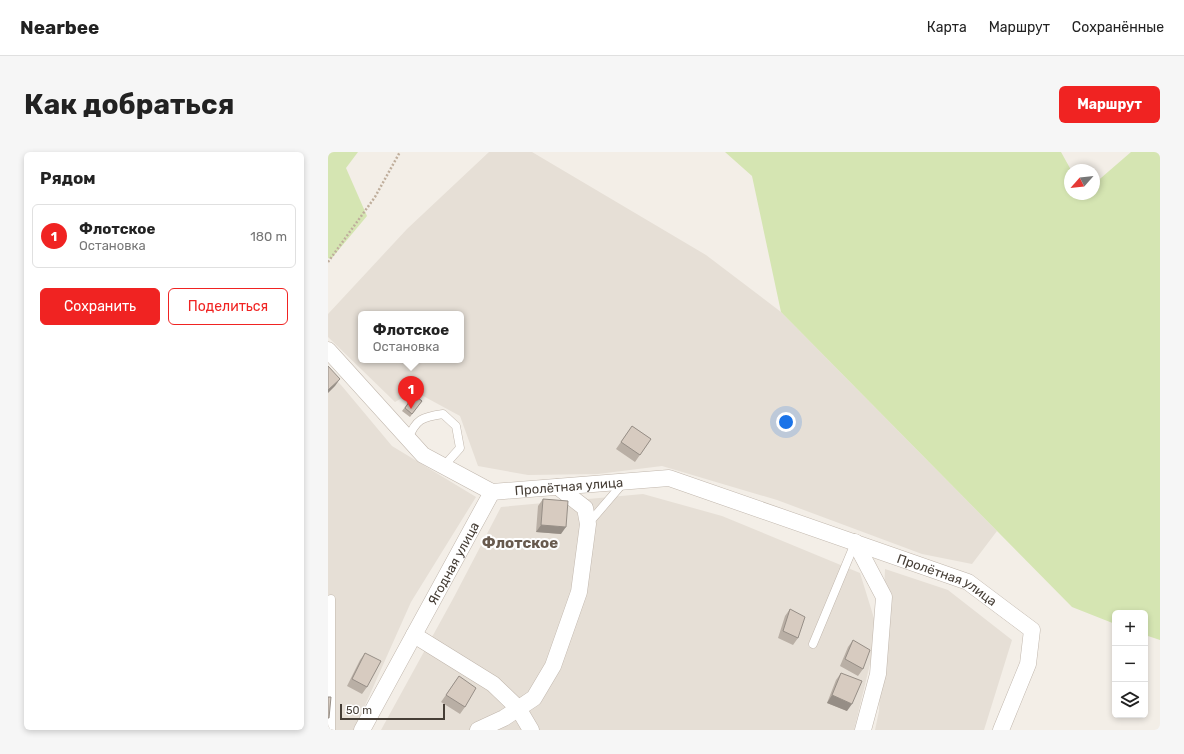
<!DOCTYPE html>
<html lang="ru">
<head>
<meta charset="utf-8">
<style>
	:root { --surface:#fff; --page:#f6f6f6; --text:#222; --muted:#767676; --line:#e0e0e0; --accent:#f02322 }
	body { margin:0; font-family:Rubik,sans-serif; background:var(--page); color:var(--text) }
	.controls { position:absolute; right:12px; bottom:12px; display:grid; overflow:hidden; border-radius:6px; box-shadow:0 2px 6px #0003 }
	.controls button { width:36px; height:36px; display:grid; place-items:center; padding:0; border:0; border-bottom:1px solid var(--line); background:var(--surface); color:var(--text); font:20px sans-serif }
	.compass { position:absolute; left:736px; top:12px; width:36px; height:36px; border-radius:50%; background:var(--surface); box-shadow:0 2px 6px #0003; rotate:243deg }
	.scale { position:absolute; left:12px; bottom:10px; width:105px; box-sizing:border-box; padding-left:4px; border:2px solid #463e36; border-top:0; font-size:11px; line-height:14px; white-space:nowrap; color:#463e36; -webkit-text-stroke:3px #fff; paint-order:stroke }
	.you { position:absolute; left:458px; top:270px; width:14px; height:14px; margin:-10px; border:3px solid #fff; border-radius:50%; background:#1a73e8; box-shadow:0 0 0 6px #1a73e833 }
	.badge { display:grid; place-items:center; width:26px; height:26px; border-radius:50%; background:var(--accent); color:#fff; font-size:13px; font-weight:700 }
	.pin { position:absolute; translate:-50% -33px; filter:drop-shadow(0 1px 2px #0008) }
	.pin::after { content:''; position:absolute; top:21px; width:14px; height:12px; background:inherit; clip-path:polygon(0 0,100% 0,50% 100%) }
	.popup { position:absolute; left:30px; top:159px; width:106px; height:52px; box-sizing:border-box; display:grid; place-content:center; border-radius:6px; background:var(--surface); filter:drop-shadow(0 1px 3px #0005); font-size:13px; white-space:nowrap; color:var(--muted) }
	.popup b { font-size:15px; color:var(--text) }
	.popup::after { content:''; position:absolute; left:50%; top:100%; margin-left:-8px; border:8px solid transparent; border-top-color:var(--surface) }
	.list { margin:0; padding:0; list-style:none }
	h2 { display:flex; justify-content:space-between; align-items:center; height:52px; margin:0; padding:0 16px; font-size:17px }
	h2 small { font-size:13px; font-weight:400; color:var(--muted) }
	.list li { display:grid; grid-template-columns:26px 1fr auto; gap:12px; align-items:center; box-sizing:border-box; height:64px; margin:0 8px 8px; padding:0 8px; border:1px solid var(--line); border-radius:6px }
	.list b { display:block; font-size:15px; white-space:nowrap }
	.list p { margin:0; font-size:13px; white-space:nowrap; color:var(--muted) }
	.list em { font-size:13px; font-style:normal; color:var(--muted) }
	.actions { display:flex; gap:8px; padding:12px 16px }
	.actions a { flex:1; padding:9px 0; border:1px solid var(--accent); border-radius:6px; text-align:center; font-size:14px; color:var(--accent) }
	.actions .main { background:var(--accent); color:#fff }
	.icon { flex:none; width:22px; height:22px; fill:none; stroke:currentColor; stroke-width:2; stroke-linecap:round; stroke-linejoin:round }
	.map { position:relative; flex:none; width:832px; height:578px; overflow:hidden; border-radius:6px }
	header { display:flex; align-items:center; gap:24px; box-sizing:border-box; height:56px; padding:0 20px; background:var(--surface); border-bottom:1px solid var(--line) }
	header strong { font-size:19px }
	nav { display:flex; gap:22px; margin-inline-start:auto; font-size:14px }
	.intro { display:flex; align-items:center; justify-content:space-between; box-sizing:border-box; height:96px; padding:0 24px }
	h1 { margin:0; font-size:28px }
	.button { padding:10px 18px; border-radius:6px; background:var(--accent); color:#fff; font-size:14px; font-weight:700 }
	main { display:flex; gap:24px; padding:0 24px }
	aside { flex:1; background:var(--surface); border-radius:6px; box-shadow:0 2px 6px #0003 }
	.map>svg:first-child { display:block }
	.residential { fill:#e6dfd6; fill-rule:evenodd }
	.green { fill:#d5e5b2 }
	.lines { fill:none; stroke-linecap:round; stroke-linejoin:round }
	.service-casing { stroke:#c1b7ad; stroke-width:9 }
	.minor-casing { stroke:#c1b7ad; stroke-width:17 }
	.path { stroke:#bfae9c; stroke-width:2.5; stroke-dasharray:2 2; stroke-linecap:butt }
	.service { stroke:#fff; stroke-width:8 }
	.minor { stroke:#fff; stroke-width:16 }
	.wall { fill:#b9afa5 }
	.shaded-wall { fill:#968e86 }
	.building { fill:#d7cbc0; stroke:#968e86 }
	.labels { text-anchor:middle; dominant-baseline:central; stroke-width:4; stroke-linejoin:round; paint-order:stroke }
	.street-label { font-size:13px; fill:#463e36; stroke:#fff }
	.quarter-label { font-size:15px; font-weight:bold; fill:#685a4e; stroke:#fff }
</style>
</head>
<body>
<header>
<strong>Nearbee</strong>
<nav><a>Карта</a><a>Маршрут</a><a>Сохранённые</a></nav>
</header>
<div class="intro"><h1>Как добраться</h1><a class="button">Маршрут</a></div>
<main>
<aside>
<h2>Рядом<small></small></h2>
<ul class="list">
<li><span class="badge">1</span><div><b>Флотское</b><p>Остановка</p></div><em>180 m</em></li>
</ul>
<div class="actions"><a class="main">Сохранить</a><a>Поделиться</a></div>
</aside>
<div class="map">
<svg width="832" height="578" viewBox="0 0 832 578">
	<rect width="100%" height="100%" fill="#f3eee7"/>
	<path class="residential" d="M161 0H204L378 103 453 160 669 379 644 412 594 402 449 348 334 314 270 322 200 323 150 314 132 264 86 239 67 250 0 185V162L79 77ZM33 162H133V208H33Z
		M0 220 13 233 64 294 148 345 83 450 26 578H0Z
		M315 342 394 364 532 421 550 479 526 578H53L126 445 173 355Z
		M557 417 620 438 684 488 656 578H547L551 559Z"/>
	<path class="green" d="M0 0H30L18 16 39 64 3 107 0 106Z
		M397 0H733L743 18H742V42H766V32L803 0H832V488L817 483V461H787V472L744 455 453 160 424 24Z"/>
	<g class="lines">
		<defs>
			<path id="service" d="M80 287C88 267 94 265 115 262L128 274 132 296 115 315
				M260 372 296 330
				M485 492 527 391
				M3 578V447"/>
			<g id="minor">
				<path id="s1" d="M0 198 95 303 164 340 341 326 640 430 704 478 700 512 673 578"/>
				<path d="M527 390 556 445 550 522 535 578"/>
				<path d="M86 483 165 532 190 556 203 578"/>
				<path id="s2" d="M34 578 164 340"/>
				<path d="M150 578 176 566 206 546 225 514 251 440 260 372 257 356 230 335"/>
			</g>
		</defs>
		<use href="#service" class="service-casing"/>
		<use href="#minor" class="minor-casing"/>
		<path class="path" d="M0 110 47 45 72 0"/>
		<use href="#service" class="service"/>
		<use href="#minor" class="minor"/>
	</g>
	<path class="wall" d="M86 243 94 249 82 265 74 259Z
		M304 274 323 287 307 310 288 297Z
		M215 347 233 382 208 380 210 354Z
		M462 457 470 486 465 493 450 486 457 464Z
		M525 488 535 517 530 524 512 514 520 495Z
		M37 501 39 535 34 542 19 534 32 508Z
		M513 521 519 559 499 551 508 528Z
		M131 524 137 555 132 562 113 550Z"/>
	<path class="shaded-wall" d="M12 227 7 234 0 241V238Z
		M213 373 238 375 233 382 208 380Z
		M504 543 524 552 519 559 499 551Z"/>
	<path class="building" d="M0 214 12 227 0 238Z
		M86 243 94 249 84 262 77 256Z
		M304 274 323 287 312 303 293 290Z
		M215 347 240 349 238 375 213 373Z
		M462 457 477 465 470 486 455 479Z
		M525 488 542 498 535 517 517 507Z
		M37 501 53 509 39 535 24 527Z
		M513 521 534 529 524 552 504 543Z
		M131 524 148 536 137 555 118 543Z
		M0 545H3L1 566H0Z"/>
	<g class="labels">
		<g class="street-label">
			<text stroke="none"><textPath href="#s1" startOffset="297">Пролётная улица</textPath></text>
			<text stroke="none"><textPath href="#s2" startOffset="190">Ягодная улица</textPath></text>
			<text stroke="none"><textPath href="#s1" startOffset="694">Пролётная улица</textPath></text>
		</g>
		<g class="quarter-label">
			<text x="192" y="391">Флотское</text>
		</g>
	</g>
</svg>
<div class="controls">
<button>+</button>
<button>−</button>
<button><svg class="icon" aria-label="layers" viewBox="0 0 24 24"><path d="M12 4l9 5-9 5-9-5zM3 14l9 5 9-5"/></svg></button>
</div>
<svg class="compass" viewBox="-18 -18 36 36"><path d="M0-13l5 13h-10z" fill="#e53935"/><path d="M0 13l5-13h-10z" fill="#767676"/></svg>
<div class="scale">50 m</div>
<div class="you"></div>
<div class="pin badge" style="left:83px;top:257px">1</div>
<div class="popup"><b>Флотское</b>Остановка</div>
</div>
</main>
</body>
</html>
